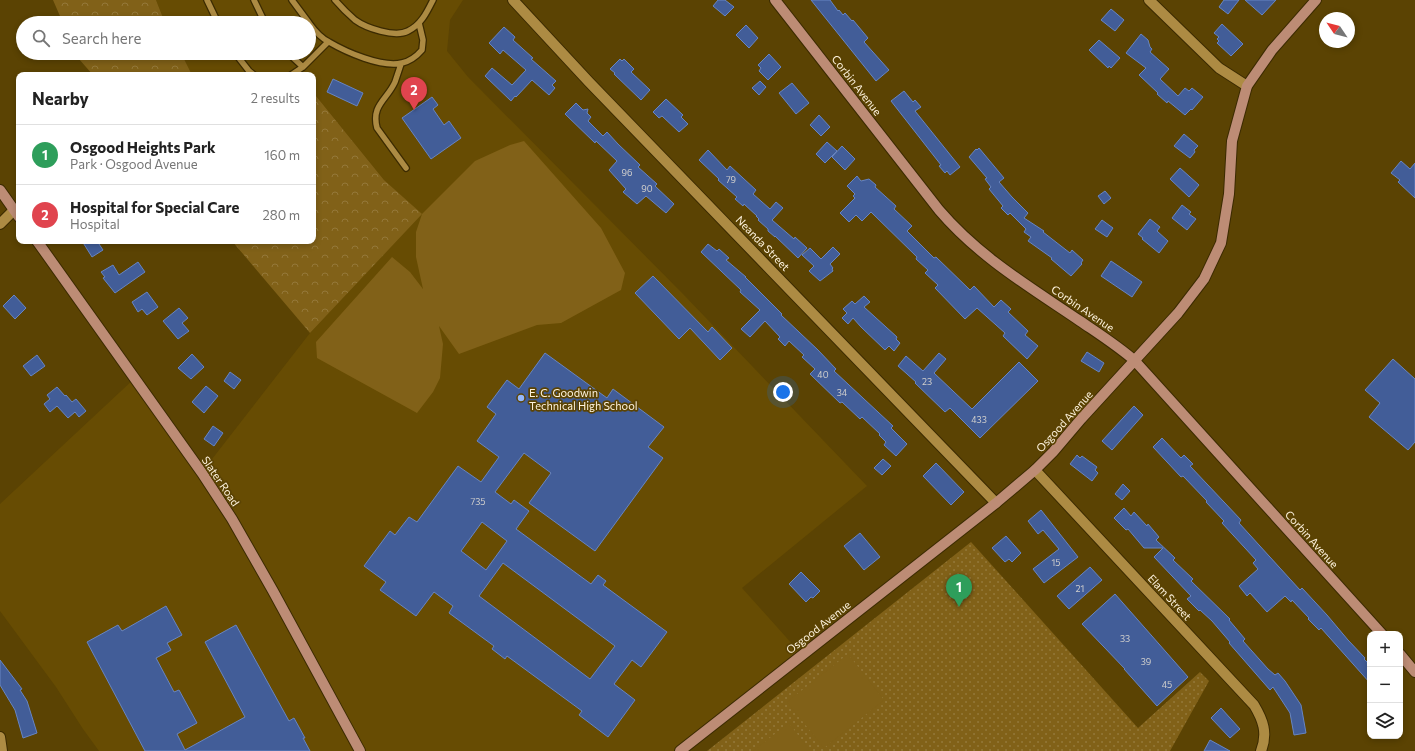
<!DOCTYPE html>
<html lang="en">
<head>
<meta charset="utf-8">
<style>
	:root { --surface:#fff; --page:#f6f6f6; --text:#222; --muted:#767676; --line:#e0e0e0; --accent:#556585 }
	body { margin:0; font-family:Commissioner,sans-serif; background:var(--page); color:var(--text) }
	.controls { position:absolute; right:12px; bottom:12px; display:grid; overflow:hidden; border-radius:8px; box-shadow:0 2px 6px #0003 }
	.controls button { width:36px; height:36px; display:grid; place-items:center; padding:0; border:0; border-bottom:1px solid var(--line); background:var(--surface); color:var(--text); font:20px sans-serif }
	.compass { position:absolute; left:1319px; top:12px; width:36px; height:36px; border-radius:50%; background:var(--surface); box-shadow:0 2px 6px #0003; rotate:305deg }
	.you { position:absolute; left:783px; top:392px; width:14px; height:14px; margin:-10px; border:3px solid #fff; border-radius:50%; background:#1a73e8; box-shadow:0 0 0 6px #1a73e833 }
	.badge { display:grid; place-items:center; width:26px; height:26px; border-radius:50%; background:var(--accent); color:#fff; font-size:13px; font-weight:700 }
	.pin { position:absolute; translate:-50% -33px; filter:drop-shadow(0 1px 2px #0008) }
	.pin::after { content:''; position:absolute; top:21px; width:14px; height:12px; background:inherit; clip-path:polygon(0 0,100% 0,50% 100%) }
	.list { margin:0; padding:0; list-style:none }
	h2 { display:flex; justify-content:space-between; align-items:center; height:52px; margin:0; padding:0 16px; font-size:17px }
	h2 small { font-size:13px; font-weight:400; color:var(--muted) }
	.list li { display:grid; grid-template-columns:26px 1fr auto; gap:12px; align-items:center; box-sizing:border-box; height:60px; padding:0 16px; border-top:1px solid var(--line) }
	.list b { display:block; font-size:15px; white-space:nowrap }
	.list p { margin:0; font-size:13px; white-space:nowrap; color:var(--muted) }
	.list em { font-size:13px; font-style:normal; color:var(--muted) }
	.icon { flex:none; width:22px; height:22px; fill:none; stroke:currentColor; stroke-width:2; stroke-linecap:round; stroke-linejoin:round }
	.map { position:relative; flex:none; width:1415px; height:751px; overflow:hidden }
	.search { position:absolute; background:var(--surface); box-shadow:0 2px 6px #0003; left:16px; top:16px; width:300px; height:44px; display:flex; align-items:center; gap:10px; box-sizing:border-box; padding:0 14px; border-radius:22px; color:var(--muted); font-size:15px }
	.panel { position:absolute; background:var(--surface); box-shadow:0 2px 6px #0003; left:16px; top:72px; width:300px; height:172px; border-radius:8px }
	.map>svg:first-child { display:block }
	.built { fill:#674c03 }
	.grass { fill:url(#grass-dots) }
	.forest { fill:url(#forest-crowns) }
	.pitch { fill:#816118 }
	.building { fill:#425d98; stroke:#6785c3; fill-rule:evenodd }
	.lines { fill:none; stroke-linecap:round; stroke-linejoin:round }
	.lane-casing { stroke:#3b2a01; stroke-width:8 }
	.street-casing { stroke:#3b2a01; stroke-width:12 }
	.secondary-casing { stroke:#3b2a01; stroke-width:12 }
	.lane { stroke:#ad8b43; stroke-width:5.5 }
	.street { stroke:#ad8b43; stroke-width:10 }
	.secondary { stroke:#bd8c75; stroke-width:10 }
	.poi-dot { fill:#94b7fd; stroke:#5b4303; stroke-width:1.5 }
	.labels { text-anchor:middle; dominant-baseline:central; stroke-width:3.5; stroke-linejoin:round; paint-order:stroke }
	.number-label { font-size:9px; fill:#cfcecc }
	.street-label { font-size:11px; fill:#fef3de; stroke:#5b4303 }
	.poi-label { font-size:11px; fill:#fef3de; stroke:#5b4303; text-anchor:start }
</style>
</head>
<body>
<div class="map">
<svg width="1415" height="751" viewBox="0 0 1415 751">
	<defs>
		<pattern id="grass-dots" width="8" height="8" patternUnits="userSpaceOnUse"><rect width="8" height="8" fill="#816118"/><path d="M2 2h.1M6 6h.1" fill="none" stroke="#947839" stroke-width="1.8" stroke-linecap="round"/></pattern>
		<pattern id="forest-crowns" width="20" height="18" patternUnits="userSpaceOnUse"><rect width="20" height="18" fill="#816118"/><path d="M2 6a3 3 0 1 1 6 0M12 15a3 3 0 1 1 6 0" fill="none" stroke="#947839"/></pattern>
	</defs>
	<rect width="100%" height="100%" fill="#5b4303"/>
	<path class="built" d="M156 0H463L450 20 447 51 468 77 683 294 867 486 742 588 802 655 680 751H99L83 729 56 687 0 611V504L135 378 202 472 310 333 421 214 384 180 316 96 313 97V75H192L181 53H309V23H165Z"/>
	<path class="grass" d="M971 542 1138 728 1200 672 1209 681 1170 751H707Z"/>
	<path class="forest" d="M53 0H156L165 23H63Z
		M77 53H181L192 75H93L79 59Z
		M316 96 384 180 422 214 310 333 232 241H313V97Z"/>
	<path class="pitch" d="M524 141 601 228 625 273 621 290 561 323 537 325 459 354 439 326 443 344 440 378 433 392 417 413 317 358 316 342 392 257 410 272 423 289 416 257V232L422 214 475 161 510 145Z
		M848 654 884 700 824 748 787 702Z
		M789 723 810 751H753Z"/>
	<path class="building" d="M718 0H725L734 7 725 16 713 6Z
		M811 0H830L838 11 839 10 843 15 845 13 852 21 853 20 868 38 864 42 889 70 876 81Z
		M1224 0H1239L1228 14 1219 7Z
		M1245 0H1276L1262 15Z
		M1111 9 1124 20 1115 31 1101 20Z
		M1222 24 1243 44 1231 56 1217 43 1219 41 1217 39 1219 37 1214 33Z
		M746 25 758 38 749 48 736 35Z
		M504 27 515 37 513 40 533 58 531 59 556 81 552 85 555 88 549 95 532 80 516 97 515 96 511 101 485 76 492 68 512 85 526 70 503 50 500 54 489 43Z
		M1141 34 1148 40 1150 47 1152 49 1150 52 1169 69 1160 79 1178 96 1185 88 1189 91 1192 88 1203 97 1192 110 1191 109 1185 115 1168 101 1167 103 1157 94 1158 93 1139 75 1146 68 1126 53Z
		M1099 40 1120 58 1111 68 1109 66 1108 68 1089 50Z
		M769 54 781 67 768 80 759 71 761 68 758 65Z
		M620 59 622 61 624 59 634 69 631 72 650 90 641 100 614 74 615 73 610 69Z
		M333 79 363 93 357 106 327 92Z
		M760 81 766 87 759 95 752 88Z
		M792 83 809 103 796 114 779 93Z
		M904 91 913 102 915 100 921 107 915 111 960 167 950 175 947 171 945 173 939 166 941 165 891 101Z
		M432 97 438 105 433 109 444 125 449 121 461 138 431 159 402 118Z
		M666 99 683 115 681 117 688 124 679 132 662 116 659 118 653 112Z
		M576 103 583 110 588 109 587 113 591 117 588 121 603 136 607 132 618 144 640 165 638 167 657 184 655 186 674 204 666 213 646 196 637 204 623 192 626 189 609 170 617 161 596 141 595 143 565 114Z
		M819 115 830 127 821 136 810 125Z
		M1184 134 1198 146 1194 150 1195 152 1190 158 1174 146Z
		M827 142 837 151 825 163 816 154Z
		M842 146 855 159 845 170 832 157Z
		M979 148 1004 178 999 182 1012 197 1028 213 1024 218 1044 231 1043 232 1070 253 1072 250 1083 260 1081 263 1082 264 1071 276 1051 259 1052 258 1028 241 1031 237 1024 232 1026 229 1010 213 1008 215 1001 208 1003 206 989 189 991 187 985 179 987 178 969 157 976 149 977 150Z
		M708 150 727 170 730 166 756 190 753 194 770 209 776 202 783 208 772 220 794 239 795 237 807 248 798 258 775 236V237L768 231V229L758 220 759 219 756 216H757L744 204 743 206 735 199 737 197 718 180 719 179 699 160Z
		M1401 161 1410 169 1415 163V198L1398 182 1400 180 1391 173Z
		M1180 168 1199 185 1189 197 1170 179Z
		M857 176 861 181 869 179 876 185 875 187 896 206 894 209 912 226 907 231 934 258 936 257 970 290 974 286 994 307 1001 300 1011 309 1008 312 1028 331 1025 335 1038 346 1027 359 1003 336 1005 333 977 308 965 319 935 288 938 285 925 273 928 270 916 259 917 257 871 212 862 221 856 215 849 222 840 213 855 198 853 196 855 194 847 186Z
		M1105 191 1111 198 1104 204 1098 196Z
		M1182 205 1191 212 1189 214 1196 219 1187 230 1172 218Z
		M1150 219 1160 227 1157 231 1168 241 1159 253 1142 239 1143 238 1138 234Z
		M1102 220 1113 228 1107 237 1095 229Z
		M82 241H97L103 250 92 257Z
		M708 244 717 251 719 249 729 258 726 260 746 277H745L782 314 781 315 818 350 836 369 834 371 893 426 891 428 907 444 896 456 884 445 886 442 879 435 880 434 862 417 860 419 842 402 840 403 810 374 815 369 802 357 804 355 789 341 785 346 778 339 780 337 765 321 750 337 741 329 760 310 740 292 741 290 701 252Z
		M833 247 840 254 830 264 833 268 832 269 833 271 820 281 809 271 814 266 802 255 810 248 821 259Z
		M1111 261 1142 282 1132 297 1101 276Z
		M138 262 145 272 115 293 103 278 105 277 101 272 113 265 119 275Z
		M653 276 708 332 712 327 732 348 720 360 690 328 679 339 635 293Z
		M147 292 158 307 147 315 142 309 138 312 132 302Z
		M14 295 26 308 15 319 3 306Z
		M864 296 870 302 864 307 897 337 896 339 900 343 894 351 889 346 885 350 861 327 853 318 848 324 842 318 847 313 843 309 852 301 855 304Z
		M179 308 188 318 182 323 189 331 178 339 163 321Z
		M1087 352 1104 363 1099 372 1081 361Z
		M545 353 607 398 613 389 664 427 648 447 663 458 595 551 529 503 551 473 524 453 495 492 511 504 514 500 529 511 516 529 591 584 598 575 606 581 603 585 667 632 641 667 632 660 614 684 635 700 608 737 579 715 582 711 507 656 505 659 492 649 494 646 449 613 453 606 434 592 416 616 380 590 386 582 364 566 390 531 395 535 409 517 417 522 458 466 481 482 499 457 477 441 496 414 487 407 507 380 519 389ZM482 522 507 541 486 570 461 551ZM503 563 615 646 590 679 479 596Z
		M939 353 946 359 934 373 972 409 1019 362 1038 381 980 438 950 408 945 412 915 383 916 382 898 366 906 356 923 371Z
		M192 354 204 367 191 379 178 368Z
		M37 355 45 366 31 376 23 366Z
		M1393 359 1415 379V442L1408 450 1369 417 1380 403 1365 390Z
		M230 372 241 380 234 389 224 381Z
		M206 386 218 396 204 413 192 402Z
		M57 387 65 396 66 395 72 402 76 399 86 411 79 417 75 412 68 418 57 406 50 412 44 404 50 399 47 395Z
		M1134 406 1143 415 1112 450 1102 441Z
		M213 426 223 433 214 446 204 439Z
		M1162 438 1181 458 1184 455 1193 464 1190 466 1241 520 1239 523 1300 590 1302 588 1327 615 1348 640 1365 658 1364 659 1370 665V683L1321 628 1319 630 1308 619 1309 618 1292 600 1291 602 1285 596 1267 612 1250 593 1247 596 1239 586 1258 569 1253 563 1256 560 1222 523 1224 521 1206 502 1207 501 1183 476 1181 477 1153 447Z
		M1077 455 1080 458 1082 456 1097 467 1095 470 1098 473 1092 481 1070 464Z
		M883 459 891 466 882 475 874 468Z
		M936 463 964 492 951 505 923 476Z
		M1123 484 1130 491 1122 500 1115 494Z
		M1124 508 1131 516 1134 512 1147 526 1148 524 1159 537 1156 540 1175 558 1173 560 1193 579 1191 581 1230 619 1229 620 1245 639 1243 641 1268 669 1275 675 1278 673 1285 681 1301 705 1306 733 1294 735 1290 713 1273 687 1270 690 1229 643 1230 642 1212 621 1200 610 1199 611 1187 599 1191 596 1154 557 1163 548H1144L1128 529 1126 530 1114 518Z
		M1041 510 1078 557 1044 583 1033 569 1059 549 1043 530 1038 534 1028 521Z
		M860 533 880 557 864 570 844 546Z
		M1006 536 1021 553 1012 562 1009 559 1005 562 992 548Z
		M1090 567 1102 580 1069 609 1057 596Z
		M801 572 820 591 813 598 811 597 806 602 789 584Z
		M1115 594 1188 677 1157 706 1124 669H1125L1082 624Z
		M166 606 182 635 167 643 171 650 156 658 174 692 179 690 197 723 177 734 185 750 245 717 205 642 236 625 289 721 294 718 305 738H303L310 751H145L87 642 118 625 122 631Z
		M0 660 22 689 20 690 27 701 37 733 23 738 15 710 0 685Z
		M1221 708 1240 729 1230 738 1211 718Z
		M1210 740 1230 751H1204Z"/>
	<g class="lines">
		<defs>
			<path id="lane" d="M207 0 218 23
				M254 0 265 23
				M292 0 309 23
				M335 0C341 7 348 14 355 20 366 28 395 38 408 31 421 25 427 12 433 0
				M309 23C314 30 321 38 329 42 346 52 382 68 402 63 411 61 416 57 422 50L423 40 419 23
				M235 53 249 71 254 75
				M288 53 303 67
				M401 64C399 70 397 76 395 82 387 100 371 105 377 128L406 168
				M291 75 303 67 328 42"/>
			<path id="street" d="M513 0 589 82 996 503
				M1149 0 1219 68 1247 86
				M0 224 14 210
				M1035 470 1254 705C1263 720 1268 733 1261 751
				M0 737 2 751"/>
			<path id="secondary" d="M775 0 939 210C979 257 1030 287 1080 321 1099 334 1118 346 1135 361L1382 634
				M0 190 19 217
				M37 241 202 473 232 519 273 591 360 751
				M1400 654 1415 672
				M680 751 996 503 1035 470 1053 452 1081 419 1178 313 1204 279 1221 243 1229 194 1232 141 1247 86 1272 50 1316 0"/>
		</defs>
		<use href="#lane" class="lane-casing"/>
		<use href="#street" class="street-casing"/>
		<use href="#secondary" class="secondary-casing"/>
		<use href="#lane" class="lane"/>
		<use href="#street" class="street"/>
		<use href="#secondary" class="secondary"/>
	</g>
	<circle class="poi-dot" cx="521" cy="398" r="4"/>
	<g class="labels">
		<g class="number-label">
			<text x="627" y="172">96</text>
			<text x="731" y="179">79</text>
			<text x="647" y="188">90</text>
			<text x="823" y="374">40</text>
			<text x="927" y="381">23</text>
			<text x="842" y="392">34</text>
			<text x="979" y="419">433</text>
			<text x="478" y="501">735</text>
			<text x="1056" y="562">15</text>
			<text x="1080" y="588">21</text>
			<text x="1125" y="638">33</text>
			<text x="1146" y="661">39</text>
			<text x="1167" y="684">45</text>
		</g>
		<g class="street-label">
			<text transform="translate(857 85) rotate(52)">Corbin Avenue</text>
			<text transform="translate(763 243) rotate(46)">Neanda Street</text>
			<text transform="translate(1083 308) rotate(34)">Corbin Avenue</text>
			<text transform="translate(1064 421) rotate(-48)">Osgood Avenue</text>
			<text transform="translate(221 481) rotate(56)">Slater Road</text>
			<text transform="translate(1312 539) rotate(48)">Corbin Avenue</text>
			<text transform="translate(1170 597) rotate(47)">Elam Street</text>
			<text transform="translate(818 627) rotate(-38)">Osgood Avenue</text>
		</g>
		<g class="poi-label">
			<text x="529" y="392">E. C. Goodwin<tspan x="529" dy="13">Technical High School</tspan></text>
		</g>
	</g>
</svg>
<div class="controls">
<button>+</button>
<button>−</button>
<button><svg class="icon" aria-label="layers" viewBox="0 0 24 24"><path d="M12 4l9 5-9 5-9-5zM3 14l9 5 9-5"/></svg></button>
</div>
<svg class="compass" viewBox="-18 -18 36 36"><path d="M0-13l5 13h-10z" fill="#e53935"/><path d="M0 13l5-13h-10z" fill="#767676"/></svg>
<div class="you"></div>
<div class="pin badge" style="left:959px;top:607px;background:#2e9e5b">1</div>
<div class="pin badge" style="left:414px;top:110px;background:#e0444e">2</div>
<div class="search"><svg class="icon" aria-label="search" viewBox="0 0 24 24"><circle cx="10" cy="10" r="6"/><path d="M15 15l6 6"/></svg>Search here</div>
<section class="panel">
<h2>Nearby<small>2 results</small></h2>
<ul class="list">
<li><span class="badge" style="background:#2e9e5b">1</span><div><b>Osgood Heights Park</b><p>Park · Osgood Avenue</p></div><em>160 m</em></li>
<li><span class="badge" style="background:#e0444e">2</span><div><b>Hospital for Special Care</b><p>Hospital</p></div><em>280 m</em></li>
</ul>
</section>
</div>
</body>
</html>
